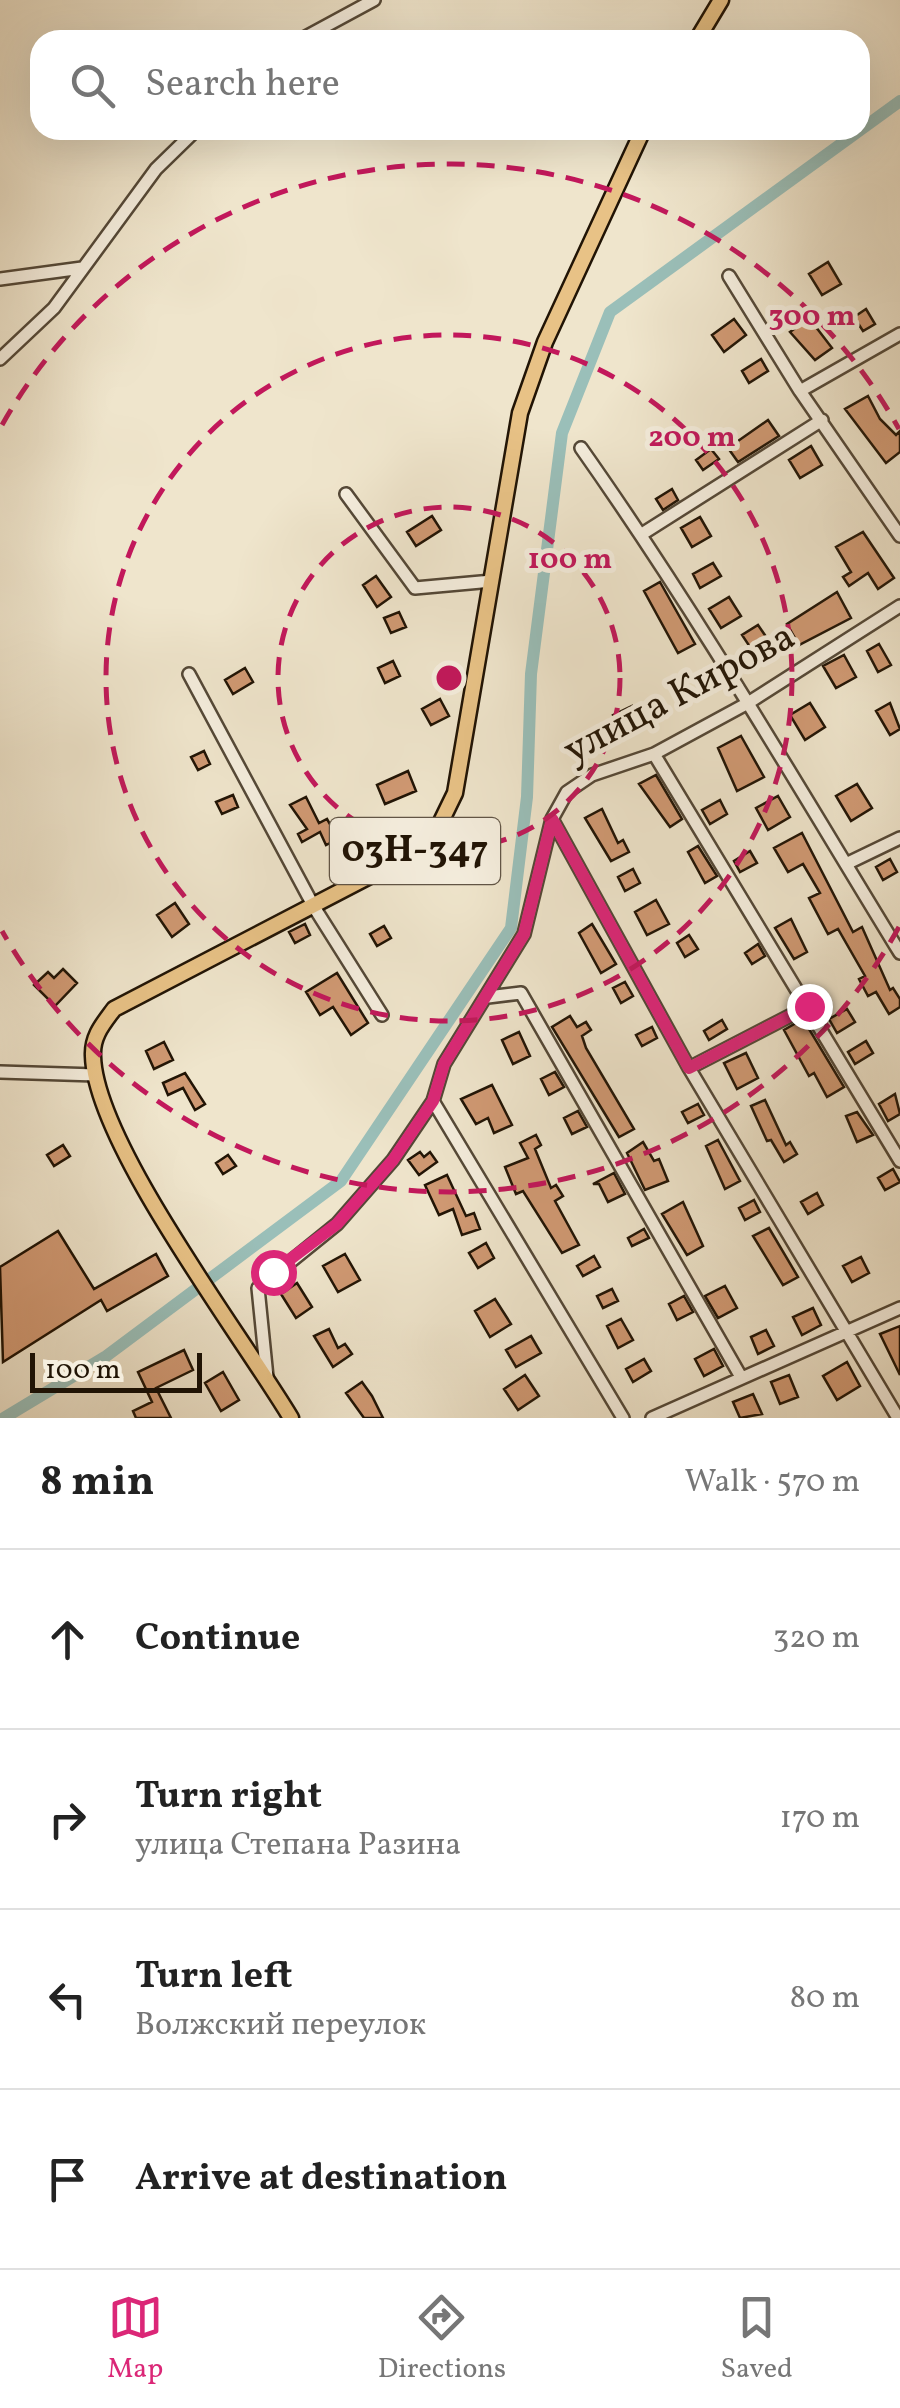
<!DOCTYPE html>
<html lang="en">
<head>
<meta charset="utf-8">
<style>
	:root { --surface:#fff; --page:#f6f6f6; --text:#222; --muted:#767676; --line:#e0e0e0; --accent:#db2777 }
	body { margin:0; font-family:Vollkorn,serif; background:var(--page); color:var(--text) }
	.scale { position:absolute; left:30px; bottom:25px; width:172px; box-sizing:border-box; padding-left:10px; border:5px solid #211405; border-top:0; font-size:28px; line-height:35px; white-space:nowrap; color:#211405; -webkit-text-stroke:8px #f5eede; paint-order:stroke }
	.stop { position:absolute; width:30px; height:30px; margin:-22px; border:8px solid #db2777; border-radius:50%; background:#fff }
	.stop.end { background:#db2777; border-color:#fff; box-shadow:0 2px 10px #0008 }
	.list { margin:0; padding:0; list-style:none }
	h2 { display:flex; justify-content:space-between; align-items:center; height:130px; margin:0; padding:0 40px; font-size:42px }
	h2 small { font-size:32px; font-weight:400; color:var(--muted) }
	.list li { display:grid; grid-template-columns:65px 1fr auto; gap:30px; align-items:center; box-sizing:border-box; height:180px; padding:0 40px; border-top:2px solid var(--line) }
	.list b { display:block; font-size:38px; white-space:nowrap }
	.list p { margin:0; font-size:32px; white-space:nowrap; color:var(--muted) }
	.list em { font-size:32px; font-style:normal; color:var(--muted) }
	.icon { flex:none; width:55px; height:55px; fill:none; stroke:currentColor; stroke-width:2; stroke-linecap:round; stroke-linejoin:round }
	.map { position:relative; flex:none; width:900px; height:1418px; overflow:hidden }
	.search { position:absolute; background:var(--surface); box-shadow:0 10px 40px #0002; left:30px; right:30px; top:30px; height:110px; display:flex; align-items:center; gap:25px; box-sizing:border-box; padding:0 35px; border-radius:30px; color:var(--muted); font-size:38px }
	.sheet { height:850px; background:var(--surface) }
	nav { display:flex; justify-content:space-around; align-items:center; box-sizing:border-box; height:140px; border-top:2px solid var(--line); background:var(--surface); font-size:28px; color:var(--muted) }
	nav a { display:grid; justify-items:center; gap:5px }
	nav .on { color:var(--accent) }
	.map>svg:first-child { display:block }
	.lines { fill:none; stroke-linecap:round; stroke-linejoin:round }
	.canal { stroke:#9abfb9; stroke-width:12 }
	.building { fill:#d09973; stroke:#211405; stroke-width:2.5 }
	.minor-casing { stroke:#544837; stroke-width:16 }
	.major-casing { stroke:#211405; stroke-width:19 }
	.minor { stroke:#f5eede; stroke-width:11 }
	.major { stroke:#e8c286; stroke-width:14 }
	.route { stroke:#db2777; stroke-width:12 }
	.ring { fill:none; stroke:#c2185b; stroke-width:5; stroke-dasharray:18 12 }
	.labels { text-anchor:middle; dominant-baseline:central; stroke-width:10; stroke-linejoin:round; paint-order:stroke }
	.shield { fill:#f5eede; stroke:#615546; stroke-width:2.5 }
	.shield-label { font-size:38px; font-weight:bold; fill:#211405 }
	.street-label { font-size:40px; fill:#211405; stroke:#f5eede }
	.centre { fill:#c2185b; stroke:#f5eede; stroke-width:5 }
	.ring-label { font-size:30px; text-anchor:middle; font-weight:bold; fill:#c2185b; stroke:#f5eede; stroke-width:10; stroke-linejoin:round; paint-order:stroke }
</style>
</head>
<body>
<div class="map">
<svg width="900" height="1418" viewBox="0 0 900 1418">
	<rect width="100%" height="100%" fill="#efe5cc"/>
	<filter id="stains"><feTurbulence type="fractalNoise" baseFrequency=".002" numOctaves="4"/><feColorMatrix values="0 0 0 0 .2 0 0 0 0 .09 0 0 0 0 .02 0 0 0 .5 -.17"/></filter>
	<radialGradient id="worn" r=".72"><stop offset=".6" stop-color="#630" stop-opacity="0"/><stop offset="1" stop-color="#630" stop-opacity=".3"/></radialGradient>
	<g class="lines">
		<path class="canal" d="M4 1418 105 1357 341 1181 511 928 527 797 531 674 562 433 610 312 900 101"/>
	</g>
	<path class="building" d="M828 262 841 284 822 295 809 274Z
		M866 309 875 324 863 331 854 317Z
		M809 318 832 348 815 360 790 332Z
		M734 319 746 335 724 352 712 335Z
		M761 359 768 371 749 383 742 371Z
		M868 396 880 419 896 435 900 431V452L886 463 845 409Z
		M768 420 779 436 738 462 728 448Z
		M811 446 822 465 800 478 789 460Z
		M711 449 719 459 703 470 696 460Z
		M672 489 678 500 663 510 656 499Z
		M432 516 441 530 416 546 407 532Z
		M700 517 711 536 692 547 681 528Z
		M863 532 894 578 878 589 868 573 849 586 843 577 851 572 836 547Z
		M713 563 721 576 700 588 693 574Z
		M376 576 391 597 377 607 363 585Z
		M660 582 695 644 678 653 644 591Z
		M837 592 851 618 799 645 787 624Z
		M729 597 741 616 721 628 709 609Z
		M399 612 406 627 391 633 384 618Z
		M758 625 769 641 768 648 756 656 742 635Z
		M879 644 891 665 878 672 867 651Z
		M844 655 856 677 836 688 823 666Z
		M393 661 400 676 385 683 378 668Z
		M711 666 717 677 701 686 696 675Z
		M245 668 253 682 233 694 225 680Z
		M440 699 449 716 431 725 422 709Z
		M810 703 825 727 805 740 790 715Z
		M890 703 900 729 890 735 876 711Z
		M632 706 641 727 622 736 613 715Z
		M741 736 764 777 737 791 718 748Z
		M204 751 210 764 198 770 191 757Z
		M408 771 416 791 385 804 377 785Z
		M656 775 682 819 670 827 639 784Z
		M857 784 872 808 851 821 836 796Z
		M233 795 238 807 222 814 216 802Z
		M778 796 790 817 768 830 756 808Z
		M306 797 319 823 327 819 338 839 326 845 320 832 302 842 298 834 307 829 290 805Z
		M720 800 727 814 710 824 702 810Z
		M602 809 618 843 623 840 629 852 611 861 585 818Z
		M802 833 853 932 862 927 890 990 893 988 900 999V1007L889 1014 876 992 868 996 859 979 865 976 838 929 828 934 809 898 820 893 803 864 788 872 774 848Z
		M698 846 717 876 705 883 688 852Z
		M750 851 757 863 740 872 734 861Z
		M890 859 897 872 883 880 876 867Z
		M633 869 640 883 625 891 618 877Z
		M656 900 669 924 647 935 635 912Z
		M175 903 189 924 172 937 157 915Z
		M791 919 807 952 794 959 775 928Z
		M305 924 310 935 295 943 289 932Z
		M592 924 616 964 601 973 579 933Z
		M384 926 391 938 377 946 370 934Z
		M689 935 698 949 685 957 677 943Z
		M758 944 765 956 752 964 745 953Z
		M63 969 77 983 55 1006 34 985 48 972 54 978Z
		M337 973 368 1023 351 1035 333 1007 320 1015 306 992Z
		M625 982 633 996 621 1003 613 988Z
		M847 1009 855 1022 837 1033 829 1019Z
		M570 1016 577 1027 586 1022 591 1030 582 1036 586 1048 634 1129 619 1137 552 1027Z
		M803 1019 844 1087 827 1097 814 1073 809 1076 784 1030Z
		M722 1020 727 1029 709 1040 704 1031Z
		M652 1027 657 1038 642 1046 636 1035Z
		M519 1032 530 1056 513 1064 502 1040Z
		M866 1041 873 1053 855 1064 848 1052Z
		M164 1042 173 1060 154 1069 146 1051Z
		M746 1053 758 1078 737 1089 724 1063Z
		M555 1072 564 1087 549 1095 541 1079Z
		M185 1073 205 1104 195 1110 183 1088 168 1095 163 1083Z
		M492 1085 512 1125 494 1133 488 1118 476 1124 461 1099Z
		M895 1094 900 1114 888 1121 879 1104Z
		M765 1100 786 1145 790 1142 797 1154 784 1162 771 1140 767 1141 751 1106Z
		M698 1104 704 1115 688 1123 682 1112Z
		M578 1111 587 1127 572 1134 564 1118Z
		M857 1112 873 1135 857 1142 846 1116Z
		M536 1135 541 1145 535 1149 551 1188 556 1185 563 1196 555 1201 579 1245 562 1253 523 1191 516 1194 505 1167 528 1158 520 1143Z
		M718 1140 740 1181 725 1189 706 1146Z
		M643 1142 654 1161 659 1159 668 1181 645 1190 627 1153Z
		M63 1145 70 1156 54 1166 47 1155Z
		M420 1152 424 1157 430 1152 437 1162 419 1175 408 1160Z
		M228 1155 236 1166 223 1174 216 1163Z
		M893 1169 900 1182 885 1190 878 1178Z
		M614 1173 625 1194 608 1202 599 1184H593Z
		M447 1175 466 1216 474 1213 480 1229 462 1235 453 1209 439 1215 425 1185Z
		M817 1193 823 1205 808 1214 801 1202Z
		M754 1200 760 1212 745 1220 739 1208Z
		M683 1202 703 1246 687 1255 662 1214Z
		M769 1228 798 1277 783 1285 753 1236Z
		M644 1229 649 1238 632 1246 628 1238Z
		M58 1231 94 1289 156 1254 168 1276 107 1311 101 1300 3 1362 0 1267Z
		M486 1243 494 1258 478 1268 469 1253Z
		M345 1254 360 1280 338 1292 323 1266Z
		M594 1256 600 1267 583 1276 577 1266Z
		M861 1257 869 1273 852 1282 843 1266Z
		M297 1283 312 1307 296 1318 281 1294Z
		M725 1286 737 1308 718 1318 705 1296Z
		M612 1289 618 1301 603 1308 597 1296Z
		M684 1296 693 1312 677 1320 669 1304Z
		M495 1299 511 1324 490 1337 475 1311Z
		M813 1308 821 1325 802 1335 793 1317Z
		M621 1319 633 1340 618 1348 607 1326Z
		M900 1326V1375L880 1334Z
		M329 1329 338 1348 345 1344 352 1354 333 1367 314 1336Z
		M766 1330 774 1346 758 1354 751 1337Z
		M531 1336 541 1353 516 1367 506 1350Z
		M714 1349 723 1366 704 1376 695 1359Z
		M184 1350 193 1370 156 1388 171 1418H136L133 1411 152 1402 138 1372Z
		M644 1359 651 1371 633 1382 626 1369Z
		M847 1362 860 1386 837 1400 823 1376Z
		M223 1372 239 1400 221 1411 205 1383Z
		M525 1375 539 1396 518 1410 504 1389Z
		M789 1375 798 1397 780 1404 771 1382Z
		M362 1382 372 1396 383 1418H364L346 1393Z
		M753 1394 762 1414 740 1418 733 1402Z"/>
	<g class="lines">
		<defs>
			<path id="minor" d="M300 40 374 0
				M729 276 800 391 900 536
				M0 279 82 268
				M0 359 54 308 156 169 196 130
				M800 391 900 334
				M581 448C696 611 796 783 900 953
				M346 494 415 588 492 581
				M642 534 822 420
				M189 674 314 907 382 1015
				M654 754 900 1161
				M552 819 689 1068 898 1418
				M846 864 900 838
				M488 997 521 993 741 1377
				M689 1068 809 1006
				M0 1072 96 1075
				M433 1101 623 1418
				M267 1377 258 1288 337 1224 393 1160 433 1101 444 1064 524 934 552 819 567 792 592 775 654 754 748 703 900 606
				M652 1418 900 1308"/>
			<path id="major" d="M697 40 721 0
				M291 1418C242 1336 95 1143 93 1056 92 1036 103 1024 114 1009L412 854 438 828 455 793 520 413 545 342 643 130"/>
		</defs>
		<use href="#minor" class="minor-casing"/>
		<use href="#major" class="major-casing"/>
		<use href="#minor" class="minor"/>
		<use href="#major" class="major"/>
	</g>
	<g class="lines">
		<path class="route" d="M273 1272 337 1224 393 1160 433 1101 444 1064 524 934 552 819 689 1068 809 1006"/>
	</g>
	<g class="ring">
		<circle cx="449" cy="678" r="171"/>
		<circle cx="449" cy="678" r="343"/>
		<path d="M899 927A514 514 0 0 1 2 931M2 425A514 514 0 0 1 899 429"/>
	</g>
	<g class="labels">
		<rect class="shield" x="330" y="818" width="170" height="66" rx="8"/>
		<g class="shield-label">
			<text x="415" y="851">03Н-347</text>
		</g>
		<g class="street-label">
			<text transform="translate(680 695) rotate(-28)">улица Кирова</text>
		</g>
	</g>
	<circle cx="449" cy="678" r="15" class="centre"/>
	<g class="ring-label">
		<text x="812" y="325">300 m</text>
		<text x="692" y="446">200 m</text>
		<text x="570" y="568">100 m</text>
	</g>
	<rect width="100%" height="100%" filter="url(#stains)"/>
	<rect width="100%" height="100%" fill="url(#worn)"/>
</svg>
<div class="scale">100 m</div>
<div class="stop" style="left:273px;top:1272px"></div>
<div class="stop end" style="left:809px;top:1006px"></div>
<div class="search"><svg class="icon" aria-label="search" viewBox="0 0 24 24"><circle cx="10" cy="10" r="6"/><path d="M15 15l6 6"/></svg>Search here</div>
</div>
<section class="sheet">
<h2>8 min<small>Walk · 570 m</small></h2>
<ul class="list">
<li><svg class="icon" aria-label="ahead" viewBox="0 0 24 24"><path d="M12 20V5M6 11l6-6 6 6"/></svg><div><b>Continue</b></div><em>320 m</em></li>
<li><svg class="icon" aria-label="right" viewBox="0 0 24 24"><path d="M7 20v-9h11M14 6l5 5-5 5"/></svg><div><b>Turn right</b><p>улица Степана Разина</p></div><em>170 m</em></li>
<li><svg class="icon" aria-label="left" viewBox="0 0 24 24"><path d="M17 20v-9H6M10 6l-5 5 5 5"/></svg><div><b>Turn left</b><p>Волжский переулок</p></div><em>80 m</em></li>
<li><svg class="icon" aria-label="arrive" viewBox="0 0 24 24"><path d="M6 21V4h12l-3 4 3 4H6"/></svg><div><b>Arrive at destination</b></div></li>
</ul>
</section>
<nav>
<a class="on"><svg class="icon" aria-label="map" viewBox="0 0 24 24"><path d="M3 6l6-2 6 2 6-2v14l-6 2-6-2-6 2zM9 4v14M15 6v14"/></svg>Map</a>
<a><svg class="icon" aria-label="directions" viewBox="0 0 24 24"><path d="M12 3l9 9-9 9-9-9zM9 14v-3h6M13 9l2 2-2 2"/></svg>Directions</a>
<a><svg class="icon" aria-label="saved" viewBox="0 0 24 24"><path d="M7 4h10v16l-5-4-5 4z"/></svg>Saved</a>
</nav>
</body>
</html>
